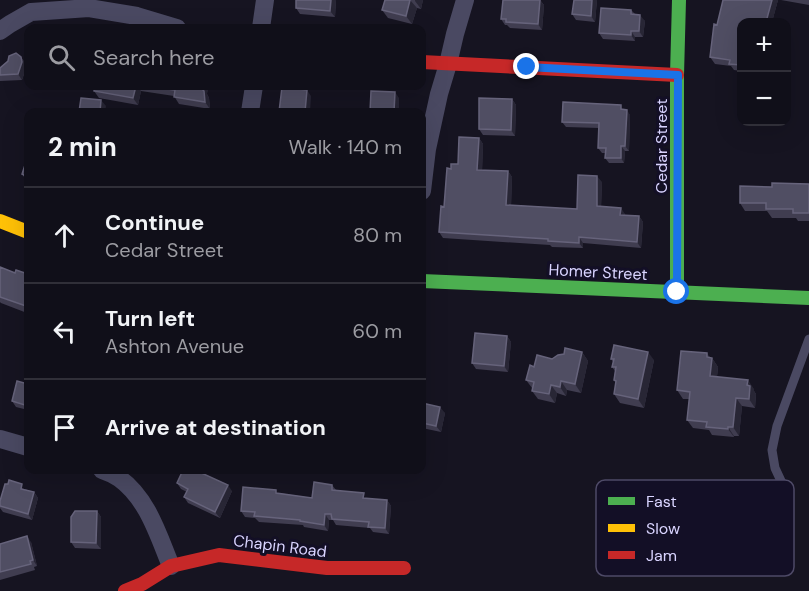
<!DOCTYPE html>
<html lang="en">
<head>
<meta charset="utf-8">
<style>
	:root { --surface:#100f19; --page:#1e1d26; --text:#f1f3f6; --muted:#9c9ca2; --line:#302f38 }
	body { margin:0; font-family:"DM Sans",sans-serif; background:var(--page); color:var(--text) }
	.controls { position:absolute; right:18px; top:18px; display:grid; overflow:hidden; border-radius:12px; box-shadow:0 6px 24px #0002 }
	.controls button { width:54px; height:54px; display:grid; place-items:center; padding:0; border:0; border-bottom:2px solid var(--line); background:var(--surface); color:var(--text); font:30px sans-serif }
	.stop { position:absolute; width:18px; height:18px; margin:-14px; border:4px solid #1a73e8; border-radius:50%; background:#fff }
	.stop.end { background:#1a73e8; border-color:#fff; box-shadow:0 2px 6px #0008 }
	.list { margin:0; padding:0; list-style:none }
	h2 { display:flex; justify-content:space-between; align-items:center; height:78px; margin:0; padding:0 24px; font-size:26px }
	h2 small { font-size:20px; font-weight:400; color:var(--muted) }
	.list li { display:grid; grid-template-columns:39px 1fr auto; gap:18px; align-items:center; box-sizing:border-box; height:96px; padding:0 24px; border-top:2px solid var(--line) }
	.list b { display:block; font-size:22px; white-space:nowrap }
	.list p { margin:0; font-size:20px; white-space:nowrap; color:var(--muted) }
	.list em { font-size:20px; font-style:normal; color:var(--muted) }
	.icon { flex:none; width:33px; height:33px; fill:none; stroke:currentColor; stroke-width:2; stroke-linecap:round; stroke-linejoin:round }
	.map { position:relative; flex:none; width:809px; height:591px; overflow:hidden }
	.search { position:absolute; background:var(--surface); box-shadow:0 6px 24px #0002; left:24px; top:24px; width:402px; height:66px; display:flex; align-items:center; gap:15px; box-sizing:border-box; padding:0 21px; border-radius:12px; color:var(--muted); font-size:22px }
	.panel { position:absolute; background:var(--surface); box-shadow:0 6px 24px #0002; left:24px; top:108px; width:402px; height:366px; border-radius:12px }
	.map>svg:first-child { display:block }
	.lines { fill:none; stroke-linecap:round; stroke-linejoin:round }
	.lane { stroke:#4a4962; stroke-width:9 }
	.street { stroke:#4a4962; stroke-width:18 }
	.fast { stroke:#4caf50; stroke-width:14 }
	.slow { stroke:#ffc107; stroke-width:14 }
	.jam { stroke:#c62828; stroke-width:14 }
	.wall { fill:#403d50 }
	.shaded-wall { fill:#282635 }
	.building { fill:#504e63; stroke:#66637b; stroke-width:1.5 }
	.route { stroke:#1a73e8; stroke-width:8 }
	.labels { text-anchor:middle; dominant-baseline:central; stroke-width:6; stroke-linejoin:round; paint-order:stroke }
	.street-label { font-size:16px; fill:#d9d4ff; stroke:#130f26 }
	.key { fill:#130f26; stroke:#4e4a67; stroke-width:1.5 }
	.key-label { font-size:16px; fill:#d9d4ff }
</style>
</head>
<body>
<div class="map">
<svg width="809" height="591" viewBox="0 0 809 591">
	<rect width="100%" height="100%" fill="#161421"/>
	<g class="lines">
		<path class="lane" d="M788 496 775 468 772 450 777 426 809 339"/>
		<path class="street" d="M261 28 265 0
			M0 31 10 24 31 12 89 8 137 16 177 28
			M250 112 254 86
			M422 191 427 149 439 94 448 64 455 34 465 0
			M0 439 28 447
			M102 470C108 472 114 475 119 478 148 499 158 535 171 566"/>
		<path class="fast" d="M422 281 809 298
			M677 292V75L679 0"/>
		<path class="slow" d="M0 221 28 232"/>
		<path class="jam" d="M422 62 677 75
			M125 591 142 584 171 566 219 555 327 568H404"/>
	</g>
	<path class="wall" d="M336 0 335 17 300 14 296 8Z
		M385 0H423L421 9 417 8 412 24 388 18 382 10Z
		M503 0H540L544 5 542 30 510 28 507 25H505L501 19Z
		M597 0 595 22 576 20 572 14Z
		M723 0H778L772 22H741V71L734 70 731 66 715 64 710 57Z
		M781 0H809V5Z
		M631 10 635 14 645 21 643 37H635V41L603 39 599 33Z
		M21 57 25 63 26 68 22 80 0 81V68Z
		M95 86H208L207 94 209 98 210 109 179 104 174 96 141 91 138 105 99 98 94 91Z
		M512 99 516 105 515 136 483 135 479 129Z
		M624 110 630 115 629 151H625L624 163H609L605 158V153H602L598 148 599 128 566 127 562 122Z
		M479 138 483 144 482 170 508 171 512 177 511 205 577 209 602 182 601 206 625 214V215L639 216 643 222 641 248 583 243V248L552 247 550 245 443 238 439 232 451 169 458 164Z
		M28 156V181L26 180 22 174Z
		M809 184V221H798L796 218H772L767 211H745L740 203 772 187Z
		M0 267 15 273 28 274V314L27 313 1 303 0 302Z
		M507 336 511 342 508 372 476 369 472 363Z
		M582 352 588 361 581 393 567 390 566 396 557 393 555 403 538 399 532 391V388L526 380 534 367 552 359Z
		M710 358H712L718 367 717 377 754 389V391L756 394 755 408 742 406 739 436H734V437L712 435 709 430 693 428 687 420 689 399H683L677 390Z
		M611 359 654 360 644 408 620 403 614 394 616 383 614 380 615 371 612 367 613 362Z
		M28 384V410L16 407 12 401Z
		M422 403 445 413 441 432 422 428Z
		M177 483 232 491 220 518 188 503 184 497 187 492 181 489Z
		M8 484 34 492 38 498 32 520 3 512 0 508V501Z
		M332 485 336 490 368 499 387 500 391 506 389 534 373 532 370 528 336 525 333 520H329L328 531 304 527 303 525 259 522 255 518 245 517 241 511 279 493 312 498Z
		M765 497 787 501 792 507 781 542 761 536 756 530 759 520 744 515 740 509Z
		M97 511 101 517V549L75 548 71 542Z
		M31 542 37 566 34 567 35 570 0 580V544Z"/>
	<path class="shaded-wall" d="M331 0H336L335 17 330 11Z
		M410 0 417 8 412 24 406 16Z
		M415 0H423L421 9 415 1Z
		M540 0 544 5 542 30 538 24Z
		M592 0H597L595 22 591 16Z
		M772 0H778L772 22H766Z
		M640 15 645 21 643 37 639 31Z
		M631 31 635 37V41L631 35Z
		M21 57 25 63 26 68 22 80 18 74Z
		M136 86H137L141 91 138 105 133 98Z
		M202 86H208L207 94 209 98 210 109 205 102 201 88Z
		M307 90 311 96 310 112H305Z
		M395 92 399 98V112H394Z
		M512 99 516 105 515 136 511 130Z
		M101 100 106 106 105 112H100Z
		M627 110 630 115 629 151 625 146Z
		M479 138 483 144 482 176 477 170Z
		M621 146 625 151 624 163 621 158Z
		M508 171 512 177 511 210 506 205Z
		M597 176 602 182 601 212 597 206Z
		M621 208 625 214V221L620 215Z
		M639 216 643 222 641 248 637 242Z
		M579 237 583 243V248L579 243Z
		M507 336 511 342 508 372 504 366Z
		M582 352 588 361 581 393 575 384Z
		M648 352 654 360 644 408 638 399Z
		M707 353 712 360V358L718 367 716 384 710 376 707 357Z
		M748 380 754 389V391L756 394 755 408 749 399 747 385Z
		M561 381 567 390 566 396 560 387Z
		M551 385 557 393 555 403 549 394Z
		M736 398 742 406 739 436 733 427Z
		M440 407 445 413 441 432 436 426Z
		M728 427 734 436V437L728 429Z
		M228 485 232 491 220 518 215 512Z
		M34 492 38 498 32 520 28 514Z
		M387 500 391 506 389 534 385 528Z
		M787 501 792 507 781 542 777 536Z
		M97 511 101 517V549L96 543Z
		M325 514 329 520 328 531 324 525Z
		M27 536 31 542 37 566 33 560Z"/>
	<path class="building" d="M296 0H331L330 11 296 8Z
		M385 0H410L406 16 382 10Z
		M503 0H540L538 24 506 22V19H501Z
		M574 0H592L591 16 572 14Z
		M723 0H772L766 22H741V65L729 64 730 60 710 57 714 24 717 25Z
		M601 8 631 10V14L640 15 639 31H631V35L599 33Z
		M16 53 21 57 22 62 18 74 0 75V68L8 61 9 56Z
		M95 86H136L133 98 94 91Z
		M144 86H202L201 88 204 91 205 102 174 97 175 90Z
		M282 87 307 90 305 112H279Z
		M371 91 395 92 394 112H370Z
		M81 98 101 100 100 112H79Z
		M479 98 512 99 511 130 479 129Z
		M563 102 621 105V109L627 110 625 146H621V158H605L606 148H598L599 123 562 122Z
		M459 137 479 138 477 170 508 171 506 205 577 209 578 175 597 176V206L621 208 620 215 639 216 637 242 579 237V243L548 241V239L439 232 441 206 444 207 447 168 451 169V164H458Z
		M28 156V177L22 174Z
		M772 183 809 184V213H793V209H766V203H740V186L772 187Z
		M0 267 15 273 16 270 28 274V311L25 309 26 306 0 297Z
		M475 333 507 336 504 366 472 363Z
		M614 345 648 352 638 399 614 394 616 381 614 380 616 367H612L614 359H611Z
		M565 348 582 352 575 384 561 381 560 387 551 385 549 394 532 391 534 382 526 380 530 365 534 367 537 355 552 359 558 355 564 354Z
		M681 351 707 353V357L712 358 710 376 748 380 747 385 750 386 749 399 736 398 733 427H728V429L706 427 707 422 687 420 690 392 677 390Z
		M17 381 28 384V406L12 401Z
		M422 403 440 407 436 426 422 423Z
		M183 470H195L228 485 215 512 184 497 188 489 177 483Z
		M9 480 22 484 21 489 34 492 28 514 0 506V501L5 484H8Z
		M314 482 332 485V490L364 493 363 498 387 500 385 528 368 527 369 522 332 519 331 514H325L324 525 300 521V520L254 516 255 512 241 511 243 487 276 490V493L312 498Z
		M75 511H97L96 543 71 542V517Z
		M27 536 33 560 30 561 31 564 0 572V544Z"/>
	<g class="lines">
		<path class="route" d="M527 67 678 75 677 292"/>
	</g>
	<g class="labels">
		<g class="street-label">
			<text transform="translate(661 146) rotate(-90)">Cedar Street</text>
			<text transform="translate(598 272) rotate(3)">Homer Street</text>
			<text transform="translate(280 546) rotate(7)">Chapin Road</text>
		</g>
	</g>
	<rect x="596" y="480" width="198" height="96" rx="9" class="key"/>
	<rect x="608" y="497" width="27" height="8" fill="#4caf50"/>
	<rect x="608" y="524" width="27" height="8" fill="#ffc107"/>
	<rect x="608" y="551" width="27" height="8" fill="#c62828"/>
	<g class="key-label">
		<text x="646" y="507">Fast</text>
		<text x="646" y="534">Slow</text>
		<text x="646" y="561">Jam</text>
	</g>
</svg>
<div class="controls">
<button>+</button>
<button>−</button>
</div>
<div class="stop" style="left:677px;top:292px"></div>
<div class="stop end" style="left:527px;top:67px"></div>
<div class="search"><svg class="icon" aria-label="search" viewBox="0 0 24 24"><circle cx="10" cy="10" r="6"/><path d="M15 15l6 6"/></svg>Search here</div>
<section class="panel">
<h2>2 min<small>Walk · 140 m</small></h2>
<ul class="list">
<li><svg class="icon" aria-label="ahead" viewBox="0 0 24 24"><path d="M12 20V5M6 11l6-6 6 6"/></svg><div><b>Continue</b><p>Cedar Street</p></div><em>80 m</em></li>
<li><svg class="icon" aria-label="left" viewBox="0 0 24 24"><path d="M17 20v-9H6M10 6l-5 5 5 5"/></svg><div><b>Turn left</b><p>Ashton Avenue</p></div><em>60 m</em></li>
<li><svg class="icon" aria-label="arrive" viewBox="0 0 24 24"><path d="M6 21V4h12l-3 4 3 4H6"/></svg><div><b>Arrive at destination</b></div></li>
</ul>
</section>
</div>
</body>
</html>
